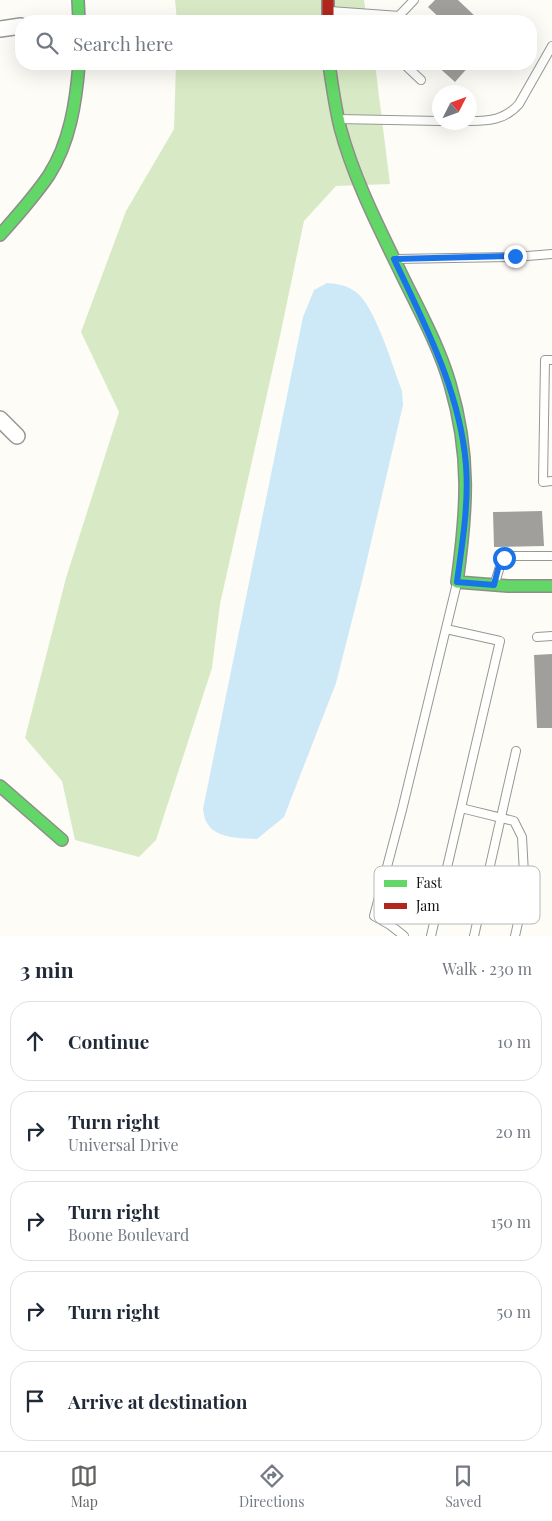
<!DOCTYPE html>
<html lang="en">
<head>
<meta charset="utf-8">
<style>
	:root { --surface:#fff; --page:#f2f2f3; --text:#1f2937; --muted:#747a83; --line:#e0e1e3; --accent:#646362 }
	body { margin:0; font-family:"Playfair Display",serif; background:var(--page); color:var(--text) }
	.compass { position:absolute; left:432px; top:85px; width:45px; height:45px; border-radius:50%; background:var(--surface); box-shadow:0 5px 20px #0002; rotate:48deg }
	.stop { position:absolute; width:15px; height:15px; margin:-11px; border:4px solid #1a73e8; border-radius:50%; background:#fff }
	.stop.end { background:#1a73e8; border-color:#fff; box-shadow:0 1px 5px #0008 }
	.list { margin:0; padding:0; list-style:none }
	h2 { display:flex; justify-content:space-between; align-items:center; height:65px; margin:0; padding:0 20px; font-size:21px }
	h2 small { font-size:16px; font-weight:400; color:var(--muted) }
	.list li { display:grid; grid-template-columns:32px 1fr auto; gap:15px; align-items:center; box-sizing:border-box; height:80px; margin:0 10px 10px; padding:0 10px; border:1px solid var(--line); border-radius:20px }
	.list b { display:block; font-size:19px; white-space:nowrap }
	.list p { margin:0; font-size:16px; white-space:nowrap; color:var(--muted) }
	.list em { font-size:16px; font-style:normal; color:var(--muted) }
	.icon { flex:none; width:28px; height:28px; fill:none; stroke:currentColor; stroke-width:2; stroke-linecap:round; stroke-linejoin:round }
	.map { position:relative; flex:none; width:552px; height:936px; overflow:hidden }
	.search { position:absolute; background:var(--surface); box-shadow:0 5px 20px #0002; left:15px; right:15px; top:15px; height:55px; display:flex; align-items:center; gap:12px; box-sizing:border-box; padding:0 18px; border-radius:20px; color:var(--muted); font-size:19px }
	.sheet { height:515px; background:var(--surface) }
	nav { display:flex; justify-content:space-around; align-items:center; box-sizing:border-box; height:70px; border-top:1px solid var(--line); background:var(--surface); font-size:14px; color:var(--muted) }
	nav a { display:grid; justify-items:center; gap:2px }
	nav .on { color:var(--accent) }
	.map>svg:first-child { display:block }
	.forest { fill:#d8eac5 }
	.water { fill:#cde8f7 }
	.building { fill:#a19f9c }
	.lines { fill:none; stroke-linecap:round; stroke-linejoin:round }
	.lane-casing { stroke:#979795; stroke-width:10 }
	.street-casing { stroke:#979795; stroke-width:18 }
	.fast-casing { stroke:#8e8d8b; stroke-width:14 }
	.jam-casing { stroke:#8e8d8b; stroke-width:14 }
	.lane { stroke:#fffffe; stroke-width:8 }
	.street { stroke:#fffffe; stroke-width:15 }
	.fast { stroke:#63d668; stroke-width:11 }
	.jam { stroke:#b3261e; stroke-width:11 }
	.route { stroke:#1a73e8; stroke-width:6 }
	.key { fill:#fff; stroke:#b8b8b8; stroke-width:1 }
	.key-label { font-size:14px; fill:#111 }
</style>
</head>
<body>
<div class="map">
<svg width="552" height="936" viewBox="0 0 552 936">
	<rect width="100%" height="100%" fill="#fdfcf7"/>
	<path class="forest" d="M175 0H364L367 21H177Z
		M176 64H375L390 184 336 186 304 221 280 336 220 604 212 668 156 840 139 857 75 840 62 781 25 738 66 578 119 412 81 332 126 211 174 129Z"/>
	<path class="water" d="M327 283C338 284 346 285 356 292 375 306 393 367 402 391L403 405 362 581 336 683 284 817 257 839C240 838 214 839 206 821 204 818 204 813 203 809L303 317 314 290Z"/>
	<path class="building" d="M435 0H458L477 18 473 21H443L428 7Z
		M435 64H471L455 82Z
		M542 511 544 546 494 547 493 512Z
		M552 654V728H537L534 655Z"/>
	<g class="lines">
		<defs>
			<path id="lane" d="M330 11 400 16
				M394 21 414 0
				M404 64 421 80
				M339 119 440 121
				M470 121C489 121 505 120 519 104L552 46
				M396 259 515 257 552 254
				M552 360H545L543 482 552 481
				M495 583 501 563 508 556H552
				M537 637 552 636
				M461 808 514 821 522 837 525 892 515 936
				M404 936 390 925 374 916 402 810 457 583
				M431 936 500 641 446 629
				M474 936 516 751"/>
			<path id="street" d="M0 29 21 26
				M0 419 17 436"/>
			<path id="fast" d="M78 0 79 21
				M329 64C332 85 335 106 340 127 353 176 376 222 398 267 416 305 438 343 450 384 471 455 467 510 457 582L508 586H552
				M0 235C17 216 35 196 49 175 70 142 76 102 79 64
				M0 786 62 840"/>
			<path id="jam" d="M328 0V21"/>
		</defs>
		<use href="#lane" class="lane-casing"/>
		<use href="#street" class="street-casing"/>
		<use href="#fast" class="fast-casing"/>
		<use href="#jam" class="jam-casing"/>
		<use href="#lane" class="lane"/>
		<use href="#street" class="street"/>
		<use href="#fast" class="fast"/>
		<use href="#jam" class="jam"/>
	</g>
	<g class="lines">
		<path class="route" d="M504 558 498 569 494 585 457 582C462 544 469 505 466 465 460 391 425 325 394 259L515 256"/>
	</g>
	<rect x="374" y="866" width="166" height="58" rx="8" class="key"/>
	<rect x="384" y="880" width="23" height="7" fill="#63d668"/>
	<rect x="384" y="903" width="23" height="6" fill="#b3261e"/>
	<g class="key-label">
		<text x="416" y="888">Fast</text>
		<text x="416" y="911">Jam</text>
	</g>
</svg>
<svg class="compass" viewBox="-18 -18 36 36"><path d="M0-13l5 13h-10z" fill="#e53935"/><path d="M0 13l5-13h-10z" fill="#747a83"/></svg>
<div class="stop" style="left:504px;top:558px"></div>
<div class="stop end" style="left:515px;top:256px"></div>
<div class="search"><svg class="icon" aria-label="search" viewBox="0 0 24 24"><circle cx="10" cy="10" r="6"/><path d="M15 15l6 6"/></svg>Search here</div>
</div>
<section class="sheet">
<h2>3 min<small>Walk · 230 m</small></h2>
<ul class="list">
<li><svg class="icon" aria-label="ahead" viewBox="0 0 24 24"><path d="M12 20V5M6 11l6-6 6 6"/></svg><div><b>Continue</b></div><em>10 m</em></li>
<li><svg class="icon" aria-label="right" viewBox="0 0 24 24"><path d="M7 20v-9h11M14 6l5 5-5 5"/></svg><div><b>Turn right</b><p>Universal Drive</p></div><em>20 m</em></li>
<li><svg class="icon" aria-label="right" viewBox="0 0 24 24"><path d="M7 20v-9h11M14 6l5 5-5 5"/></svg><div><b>Turn right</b><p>Boone Boulevard</p></div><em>150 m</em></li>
<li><svg class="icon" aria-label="right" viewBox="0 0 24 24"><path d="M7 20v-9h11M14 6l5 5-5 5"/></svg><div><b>Turn right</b></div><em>50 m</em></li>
<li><svg class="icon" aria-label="arrive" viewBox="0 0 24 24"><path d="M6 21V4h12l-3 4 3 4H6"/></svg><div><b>Arrive at destination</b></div></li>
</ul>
</section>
<nav>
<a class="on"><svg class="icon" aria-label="map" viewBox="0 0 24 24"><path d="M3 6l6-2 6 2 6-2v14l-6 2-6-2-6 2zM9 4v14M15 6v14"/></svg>Map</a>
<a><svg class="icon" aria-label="directions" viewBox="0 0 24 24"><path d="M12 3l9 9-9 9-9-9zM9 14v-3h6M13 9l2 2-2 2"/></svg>Directions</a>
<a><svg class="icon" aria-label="saved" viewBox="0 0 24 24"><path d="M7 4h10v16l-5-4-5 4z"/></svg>Saved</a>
</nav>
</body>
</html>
